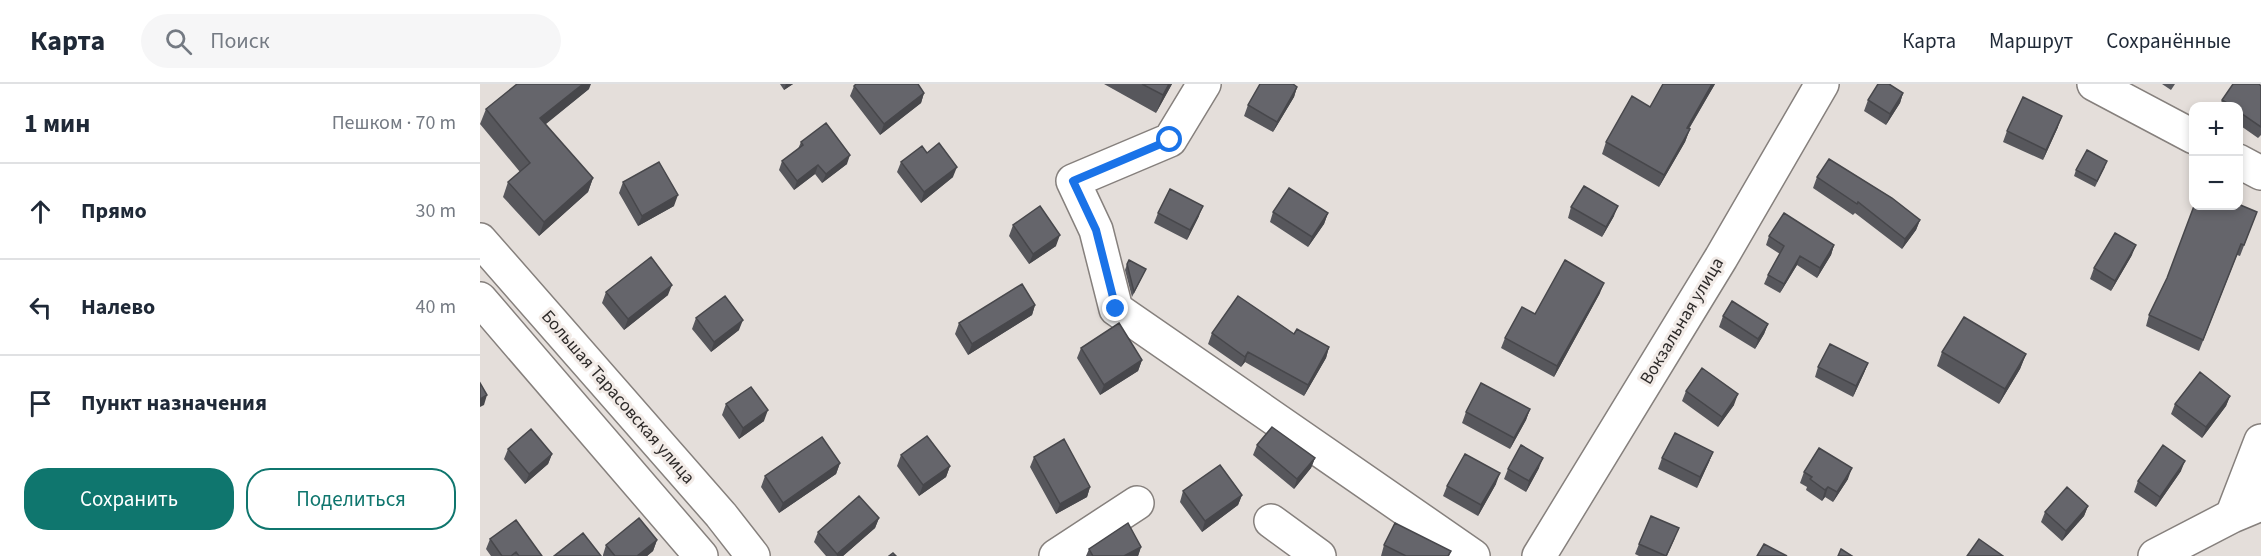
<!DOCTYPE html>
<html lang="ru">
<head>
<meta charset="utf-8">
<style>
	:root { --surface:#fff; --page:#f6f6f7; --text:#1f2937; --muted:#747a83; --line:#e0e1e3; --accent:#0f766e }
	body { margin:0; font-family:"Source Sans 3",sans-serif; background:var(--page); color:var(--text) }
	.controls { position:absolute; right:18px; top:18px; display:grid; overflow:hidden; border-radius:12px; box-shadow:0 3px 9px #0003 }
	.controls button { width:54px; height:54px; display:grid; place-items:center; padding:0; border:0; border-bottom:2px solid var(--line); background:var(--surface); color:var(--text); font:30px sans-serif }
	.stop { position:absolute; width:18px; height:18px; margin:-14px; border:4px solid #1a73e8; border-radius:50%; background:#fff }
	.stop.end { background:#1a73e8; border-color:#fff; box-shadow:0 2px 6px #0008 }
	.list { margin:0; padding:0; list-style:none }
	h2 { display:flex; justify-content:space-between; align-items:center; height:78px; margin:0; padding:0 24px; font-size:26px }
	h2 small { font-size:20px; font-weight:400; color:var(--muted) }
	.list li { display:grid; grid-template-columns:39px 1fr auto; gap:18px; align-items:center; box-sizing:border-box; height:96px; padding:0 24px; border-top:2px solid var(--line) }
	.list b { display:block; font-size:22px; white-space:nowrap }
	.list em { font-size:20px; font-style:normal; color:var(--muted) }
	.actions { display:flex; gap:12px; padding:18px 24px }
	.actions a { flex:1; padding:14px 0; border:2px solid var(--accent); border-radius:24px; text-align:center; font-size:21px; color:var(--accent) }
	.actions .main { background:var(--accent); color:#fff }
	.icon { flex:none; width:33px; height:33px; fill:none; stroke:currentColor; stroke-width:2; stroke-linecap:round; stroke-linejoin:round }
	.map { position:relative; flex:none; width:1781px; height:472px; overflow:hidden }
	header { display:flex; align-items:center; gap:36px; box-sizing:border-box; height:84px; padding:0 30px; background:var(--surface); border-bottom:2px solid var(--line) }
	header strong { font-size:28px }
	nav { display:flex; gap:33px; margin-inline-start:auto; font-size:21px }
	.search { width:420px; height:54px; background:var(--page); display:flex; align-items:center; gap:15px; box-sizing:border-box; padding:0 21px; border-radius:33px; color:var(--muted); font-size:22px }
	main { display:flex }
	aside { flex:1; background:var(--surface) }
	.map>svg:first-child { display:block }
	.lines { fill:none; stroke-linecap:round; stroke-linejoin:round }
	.minor-casing { stroke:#86807d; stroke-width:36 }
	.minor { stroke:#fff; stroke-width:33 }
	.wall { fill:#57575c }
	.shaded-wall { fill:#47474b }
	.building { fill:#65656b; stroke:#47474b; stroke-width:1.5 }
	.route { stroke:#1a73e8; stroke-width:8 }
	.labels { text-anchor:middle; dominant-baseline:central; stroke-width:6; stroke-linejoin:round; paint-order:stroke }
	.street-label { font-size:18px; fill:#2e2b2a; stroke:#f2ebe7 }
</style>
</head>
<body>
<header>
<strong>Карта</strong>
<div class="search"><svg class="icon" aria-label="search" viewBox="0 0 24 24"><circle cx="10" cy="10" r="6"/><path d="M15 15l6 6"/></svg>Поиск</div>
<nav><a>Карта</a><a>Маршрут</a><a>Сохранённые</a></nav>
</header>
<main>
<aside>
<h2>1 мин<small>Пешком · 70 m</small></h2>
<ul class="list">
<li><svg class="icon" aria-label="ahead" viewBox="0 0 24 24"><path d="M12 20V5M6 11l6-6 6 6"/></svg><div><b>Прямо</b></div><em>30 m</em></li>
<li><svg class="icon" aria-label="left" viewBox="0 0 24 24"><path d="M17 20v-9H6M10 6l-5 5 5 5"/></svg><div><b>Налево</b></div><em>40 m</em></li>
<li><svg class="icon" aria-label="arrive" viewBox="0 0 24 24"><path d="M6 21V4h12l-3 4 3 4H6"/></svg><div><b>Пункт назначения</b></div></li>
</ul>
<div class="actions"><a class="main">Сохранить</a><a>Поделиться</a></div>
</aside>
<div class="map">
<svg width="1781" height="472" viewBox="0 0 1781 472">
	<rect width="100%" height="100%" fill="#e4deda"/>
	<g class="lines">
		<defs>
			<path id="minor" d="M724 0 690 56 593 97 616 146 636 225 993 472
				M1614 0 1714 53
				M1758 77 1781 89
				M0 156 241 431 273 472
				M0 215 221 472
				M1752 432 1781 357
				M791 437 839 472
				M576 472 657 419
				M1059 472 1241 174 1342 0
				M1675 472 1752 432 1781 420"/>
		</defs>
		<use href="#minor" class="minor-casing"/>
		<use href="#minor" class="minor"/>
	</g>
	<path class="wall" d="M300 0H313L304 6Z
		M624 0H692L676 29Z
		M1183 0H1235L1209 45H1210L1205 58 1179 103 1122 70 1126 58 1170 23Z
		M1682 0H1695L1691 6Z
		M374 2 444 9 441 19 400 51 370 12Z
		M1781 2V51L1778 54 1758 40V22H1740L1742 16Z
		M817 3 814 13 793 48 764 32 768 21Z
		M109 5 65 40 113 94 108 108 59 152 23 113 28 98 40 88 0 40 6 25Z
		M1423 9 1420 19 1406 41 1384 27 1388 16Z
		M1578 43 1563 76 1523 58 1527 47Z
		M321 58 367 80 342 99 335 90 314 106 299 86 302 77 318 65Z
		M447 69 473 93 441 119 417 88 421 78Z
		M1625 83 1615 103 1594 92 1596 86Z
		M1337 93 1440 136 1436 146 1422 165 1375 129 1373 131 1333 104Z
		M143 98 194 122 158 142 139 109Z
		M1091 123 1134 132 1122 153 1088 134Z
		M793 128 848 129 844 140 828 163 790 138Z
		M1777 128 1760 172 1757 171 1719 267 1666 242 1669 231Z
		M678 129 719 132 707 156 674 139Z
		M533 141 576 162 549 180 529 152Z
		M1289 152 1354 161 1351 171 1337 194 1317 181 1300 209 1284 200 1288 191 1300 170 1286 161Z
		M1652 171 1631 207 1610 195 1614 184Z
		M647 180 666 185 652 213 645 186Z
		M126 208 188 211 144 246 122 219Z
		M1120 209 1074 293 1021 264 1025 254Z
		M555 221 552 231 488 271 475 250 479 239Z
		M1243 232 1288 240 1284 250 1275 265 1239 243Z
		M216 234 259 246 231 268 212 245Z
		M732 249 814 250 849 263 846 274 824 312 765 278 761 283 728 260Z
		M601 264 662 276 658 287 620 311 597 274Z
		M1462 268 1546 270 1540 285 1519 320 1457 282Z
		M1388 279 1384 289 1373 313 1335 293 1338 283Z
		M1206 307 1254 321 1238 343 1202 317Z
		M1750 312 1746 322 1722 354 1691 330 1695 320Z
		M246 320 284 337 259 355 242 331Z
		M1050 325 1046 336 1030 365 982 339 986 328Z
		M777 361 835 374 831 384 814 405 773 371Z
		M28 365 72 370 68 380 45 400 24 375Z
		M1233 368 1229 378 1217 404 1178 385 1182 374Z
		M421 371 470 382 466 393 439 412 417 382Z
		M554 373 610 403 607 413 576 430 550 383Z
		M360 379 356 390 299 429 281 403 285 392Z
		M1059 384 1046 408 1024 395 1028 385Z
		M1701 387 1676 423 1654 408 1658 397Z
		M1324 388 1368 395 1353 418 1345 413 1342 417 1326 406 1327 403 1320 399Z
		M1016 400 998 432 963 412 967 402Z
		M703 407 762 411 758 421 722 448 700 418Z
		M1608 422 1604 432 1582 457 1561 438 1565 428Z
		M399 434 395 444 363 472H346L334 458 338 448Z
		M1195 454 1187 472H1159L1155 470 1159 460Z
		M10 455 62 472H11L6 465Z
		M177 456 173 467 167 472H123V471L126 461Z
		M904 461 971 467 969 472H901Z
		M661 463 658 472H606L609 465Z"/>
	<path class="shaded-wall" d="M103 0H111L109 5 55 49 60 34Z
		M306 0H313L304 6Z
		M689 0H692L676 29 683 11Z
		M1232 0H1235L1202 56 1207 44Z
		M817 3 814 13 793 48 797 38Z
		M444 9 441 19 400 51 404 40Z
		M1423 9 1420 19 1406 41 1410 30Z
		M1582 32 1578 43 1563 76 1566 66Z
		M1210 45 1205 58 1179 103 1184 91Z
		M370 71 367 80 342 99 346 90Z
		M338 81 335 90 314 106 317 97Z
		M477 83 473 93 441 119 444 108Z
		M113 94 108 108 59 152 64 138Z
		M198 111 194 122 158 142 162 132Z
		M723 122 719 132 707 156 710 146Z
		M1138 122 1134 132 1122 153 1126 143Z
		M848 129 844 140 828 163 832 153Z
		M1440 136 1436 146 1422 165 1425 155Z
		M580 151 576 162 549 180 553 170Z
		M1354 161 1351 171 1337 194 1340 184Z
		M1656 161 1652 171 1631 207 1635 197Z
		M1320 172 1317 181 1300 209 1304 200Z
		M1124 199 1120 209 1074 293 1077 282Z
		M192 201 188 211 144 246 148 235Z
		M555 221 552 231 488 271 492 260Z
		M263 236 259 246 231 268 234 258Z
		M1288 240 1284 250 1275 265 1278 255Z
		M849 263 846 274 824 312 828 301Z
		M768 268 765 278 761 283 765 273Z
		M1546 270 1540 285 1519 320 1525 305Z
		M662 276 658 287 620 311 624 301Z
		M1388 279 1384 289 1373 313 1376 302Z
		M1258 310 1254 321 1238 343 1242 333Z
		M7 311 4 321 0 323V315Z
		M1750 312 1746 322 1722 354 1726 343Z
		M1050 325 1046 336 1030 365 1034 354Z
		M288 326 284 337 259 355 263 344Z
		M1233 368 1229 378 1217 404 1220 393Z
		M72 370 68 380 45 400 49 390Z
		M835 374 831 384 814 405 817 395Z
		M1063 374 1059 384 1046 408 1049 397Z
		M1705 377 1701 387 1676 423 1680 413Z
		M360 379 356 390 299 429 303 419Z
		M470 382 466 393 439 412 443 401Z
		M1372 384 1368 395 1353 418 1357 408Z
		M1020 389 1016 400 998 432 1001 421Z
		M610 403 607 413 576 430 580 420Z
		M1348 403 1345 413 1342 417 1345 406Z
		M762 411 758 421 722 448 725 437Z
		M1608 422 1604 432 1582 457 1586 447Z
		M399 434 395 444 363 472H357V470Z
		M177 456 173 467 167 472H157Z
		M661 463 658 472H644Z"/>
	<path class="building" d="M37 0H103L60 34 113 94 64 138 28 98 50 79 6 25Z
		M376 0H438L444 9 404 40 374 2Z
		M662 0H689L683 11Z
		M780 0H813L817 3 797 38 768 21Z
		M1183 0H1232L1207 44 1210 45 1184 91 1126 58 1152 12 1170 23Z
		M1398 0H1409L1423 9 1410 30 1388 16Z
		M1753 0H1779L1781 2V43L1758 27V22H1752L1742 16Z
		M1543 13 1582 32 1566 66 1527 47Z
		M346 39 370 71 346 90 338 81 317 97 302 77 323 61 321 58Z
		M459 59 477 83 444 108 421 78 442 62 447 69Z
		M1607 66 1627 77 1617 97 1596 86Z
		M1349 75 1412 114 1440 136 1425 155 1378 118 1377 120 1337 93Z
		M179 78 198 111 162 132 143 98Z
		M1104 102 1138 122 1126 143 1091 123Z
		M809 104 848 129 832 153 793 128Z
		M690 105 723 122 710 146 678 129Z
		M1758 120 1777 128 1764 161 1761 160 1723 256 1669 231 1687 194 1714 122H1758Z
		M560 122 580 151 553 170 533 141Z
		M1304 129 1354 161 1340 184 1320 172 1304 200 1288 191 1304 162 1289 152Z
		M1635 149 1656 161 1635 197 1614 184Z
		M171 173 192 201 148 235 126 208Z
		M649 176 666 185 654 208 647 180Z
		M1085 176 1124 199 1077 282 1025 254 1042 223 1055 230Z
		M542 200 555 221 492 260 479 239Z
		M245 212 263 236 234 258 216 234Z
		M758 212 814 250 817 245 849 263 828 301 768 268 765 273 732 249Z
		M1252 217 1288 240 1278 255 1243 232Z
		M1484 233 1546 270 1525 305 1462 268Z
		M639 239 662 276 624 301 601 264Z
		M1350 260 1388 279 1376 302 1338 283Z
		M1222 284 1258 310 1242 333 1206 307Z
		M1720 288 1750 312 1726 343 1695 320Z
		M0 299 7 311 0 315Z
		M1001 299 1050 325 1034 354 986 328Z
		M271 303 288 326 263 344 246 320Z
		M792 343 835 374 817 395 777 361Z
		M51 345 72 370 49 390 28 365Z
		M1195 349 1233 368 1220 393 1182 374Z
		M447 352 470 382 443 401 421 371Z
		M342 353 360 379 303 419 285 392Z
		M584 355 610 403 580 420 554 373Z
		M1041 361 1063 374 1049 397 1028 385Z
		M1683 361 1705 377 1680 413 1658 397Z
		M1339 364 1372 384 1357 408 1348 403 1345 406 1330 395 1332 393 1324 388Z
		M985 370 1020 389 1001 421 967 402Z
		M740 381 762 411 725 437 703 407Z
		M1587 403 1608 422 1586 447 1565 428Z
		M379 412 399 434 357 470 338 448Z
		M1171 432 1199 444 1186 472 1159 460Z
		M159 434 177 456 157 472H135L126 461Z
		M36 436 62 472H39L36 468 31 472H22L10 455Z
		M648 439 661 463 644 472H613L609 465Z
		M915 439 971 467 968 472H926L904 461Z
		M103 449 121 472H74Z
		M1499 455 1523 472H1487Z
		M1284 460 1307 472H1277Z
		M1361 465 1372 472H1358Z
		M413 469 416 472H409Z"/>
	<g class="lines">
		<path class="route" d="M636 225 616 146 593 97 690 56"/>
	</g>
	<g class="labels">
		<g class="street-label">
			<text transform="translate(1202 237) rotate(-59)">Вокзальная улица</text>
			<text transform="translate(138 313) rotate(49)">Большая Тарасовская улица</text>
		</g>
	</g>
</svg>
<div class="controls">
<button>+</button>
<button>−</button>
</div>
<div class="stop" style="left:690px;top:56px"></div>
<div class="stop end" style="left:636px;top:225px"></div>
</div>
</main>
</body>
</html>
